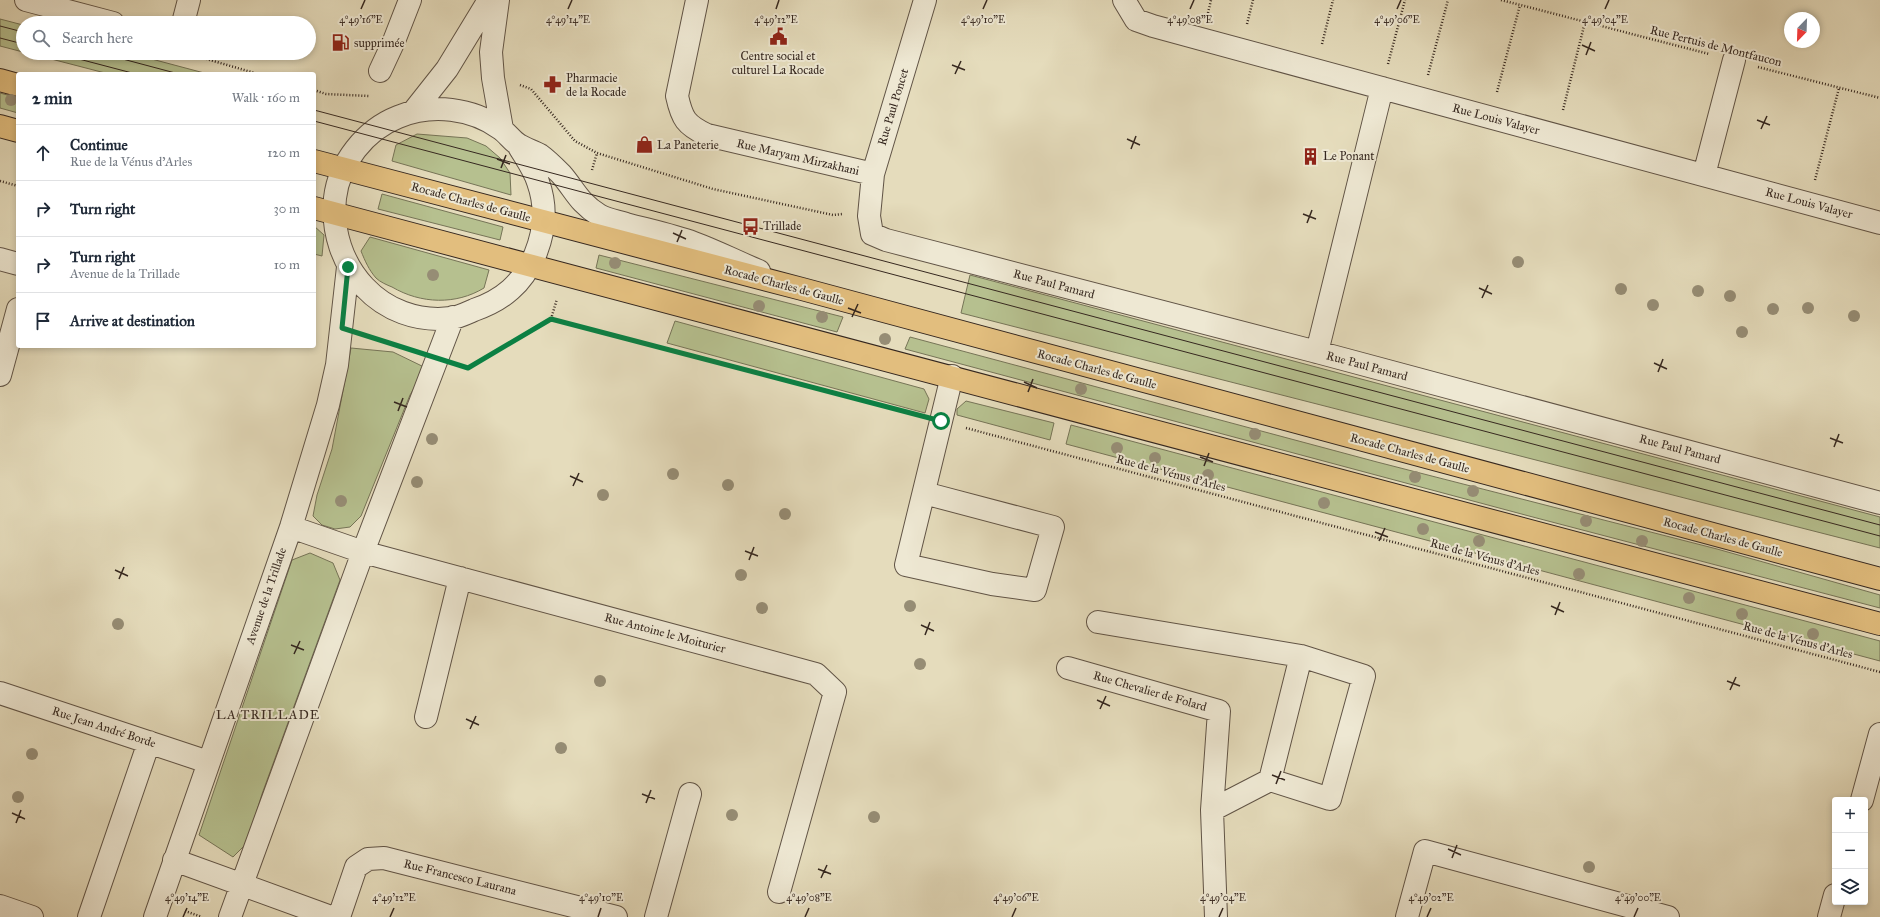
<!DOCTYPE html>
<html lang="en">
<head>
<meta charset="utf-8">
<style>
	:root { --surface:#fff; --page:#f6f6f7; --text:#1f2937; --muted:#747a83; --line:#e0e1e3 }
	body { margin:0; font-family:"IM FELL Great Primer",serif; background:var(--page); color:var(--text) }
	.controls { position:absolute; right:12px; bottom:12px; display:grid; overflow:hidden; border-radius:4px; box-shadow:0 2px 6px #0003 }
	.controls button { width:36px; height:36px; display:grid; place-items:center; padding:0; border:0; border-bottom:1px solid var(--line); background:var(--surface); color:var(--text); font:20px sans-serif }
	.compass { position:absolute; left:1784px; top:12px; width:36px; height:36px; border-radius:50%; background:var(--surface); box-shadow:0 2px 6px #0003; rotate:203deg }
	.stop { position:absolute; width:12px; height:12px; margin:-9px; border:3px solid #0b8043; border-radius:50%; background:#fff }
	.stop.end { background:#0b8043; border-color:#fff; box-shadow:0 1px 4px #0008 }
	.list { margin:0; padding:0; list-style:none }
	h2 { display:flex; justify-content:space-between; align-items:center; height:52px; margin:0; padding:0 16px; font-size:17px }
	h2 small { font-size:13px; font-weight:400; color:var(--muted) }
	.list li { display:grid; grid-template-columns:26px 1fr auto; gap:12px; align-items:center; box-sizing:border-box; height:56px; padding:0 16px; border-top:1px solid var(--line) }
	.list b { display:block; font-size:15px; white-space:nowrap }
	.list p { margin:0; font-size:13px; white-space:nowrap; color:var(--muted) }
	.list em { font-size:13px; font-style:normal; color:var(--muted) }
	.icon { flex:none; width:22px; height:22px; fill:none; stroke:currentColor; stroke-width:2; stroke-linecap:round; stroke-linejoin:round }
	.map { position:relative; flex:none; width:1880px; height:917px; overflow:hidden }
	.search { position:absolute; background:var(--surface); box-shadow:0 2px 6px #0003; left:16px; top:16px; width:300px; height:44px; display:flex; align-items:center; gap:10px; box-sizing:border-box; padding:0 14px; border-radius:22px; color:var(--muted); font-size:15px }
	.panel { position:absolute; background:var(--surface); box-shadow:0 2px 6px #0003; left:16px; top:72px; width:300px; height:276px; border-radius:4px }
	.map>svg:first-child { display:block }
	.green { fill:#b6c08f; stroke:#767457 }
	.lines { fill:none; stroke-linecap:round; stroke-linejoin:round }
	.minor-casing { stroke:#615446; stroke-width:24 }
	.major-casing { stroke:#35271f; stroke-width:24 }
	.path { stroke:#35271f; stroke-width:2.5; stroke-dasharray:1 2; stroke-linecap:butt }
	.minor { stroke:#eee8d3; stroke-width:22 }
	.major { stroke:#e2be7e; stroke-width:22 }
	.tram { stroke:#35271f; stroke-width:1 }
	.tree { fill:#968d75 }
	.route { stroke:#0b8043; stroke-width:5 }
	.ticks { fill:none; stroke:#35271f; stroke-width:1.5 }
	.labels { text-anchor:middle; dominant-baseline:central; stroke-width:4; stroke-linejoin:round; paint-order:stroke }
	.poi-label { font-size:12px; fill:#35271f; stroke:#eee8d3; text-anchor:start }
	.street-label { font-size:12px; fill:#35271f; stroke:#eee8d3 }
	.neighbourhood-label { font-size:13px; letter-spacing:1px; fill:#35271f; stroke:#eee8d3 }
	.ticks-label { font-size:10px; text-anchor:middle; fill:#35271f; stroke:#eee8d3; stroke-width:4; stroke-linejoin:round; paint-order:stroke }
</style>
</head>
<body>
<div class="map">
<svg width="1880" height="917" viewBox="0 0 1880 917">
	<rect width="100%" height="100%" fill="#e5dcbc"/>
	<filter id="stains"><feTurbulence type="fractalNoise" baseFrequency=".005" numOctaves="4"/><feColorMatrix values="0 0 0 0 .2 0 0 0 0 .09 0 0 0 0 .02 0 0 0 .5 -.17"/></filter>
	<radialGradient id="worn" r=".72"><stop offset=".6" stop-color="#630" stop-opacity="0"/><stop offset="1" stop-color="#630" stop-opacity=".3"/></radialGradient>
	<path class="green" d="M0 19 23 25V52L0 46Z
		M28 53H129L208 74H109Z
		M0 93 18 98V113L0 108Z
		M417 134 467 138 486 146 500 158 510 173 511 195 392 161 396 145Z
		M382 194 503 227 500 240 378 209Z
		M314 226 324 235 322 256 314 254Z
		M370 237 489 270 484 288C456 305 421 304 392 287 387 285 380 282 376 278 369 270 365 261 361 251Z
		M599 255 843 317 837 332 596 268Z
		M970 275 1880 517V548L961 313Z
		M675 321 924 389 929 399 925 413 667 343Z
		M910 337 1377 462 1717 549 1880 595V608L1529 516 905 349Z
		M351 348 393 352 426 368 410 395 361 516 350 527 335 529 322 525 313 516 317 495 332 449Z
		M966 401 1054 423 1050 440 957 415V409Z
		M1071 425 1880 641V661L1066 444Z
		M310 553 333 563 340 580 262 794 247 843 233 857 199 835 292 560Z"/>
	<g class="lines">
		<defs>
			<path id="minor" d="M26 0 113 23
				M498 0 491 52 493 78 502 129
				M697 0 677 96C682 119 686 125 707 135L873 174
				M925 0 873 174 869 216 872 234 886 240 1317 352 1880 503
				M1124 0 1136 20 1153 26 1880 223
				M183 23 189 0
				M380 71 394 41 410 0
				M413 112 447 69 489 0
				M518 145C525 157 534 169 538 182 547 207 545 231 535 255 522 284 503 300 474 310 467 313 459 317 452 318 381 327 328 266 335 198 339 163 365 130 398 117 432 103 472 108 501 129 508 134 512 141 519 145 525 149 533 151 540 155 547 160 555 168 561 174 575 190 579 203 599 215 607 220 617 221 626 224 648 230 672 235 694 243 716 251 737 262 759 271
				M1704 175 1734 60
				M0 259 18 264
				M1317 352 1382 88
				M0 375 18 309
				M924 493 1053 527 1035 590 992 584 906 565 952 376
				M291 527 363 552 816 674 835 692 779 892
				M1098 622 1301 656 1364 676 1330 799 1270 780 1212 810
				M1068 668 1219 711 1212 810 1216 917
				M0 693 208 762
				M426 717 460 578
				M1270 780 1301 656
				M1862 800 1880 734
				M174 860 331 917
				M0 906 32 917
				M89 917 149 742
				M155 917 291 527 328 405 337 365 348 267
				M230 917 363 552 453 317
				M339 917 356 867 368 859 384 858 616 917
				M656 917 690 794
				M1407 917 1425 851 1668 917
				M1829 917 1835 895"/>
			<path id="major" d="M0 80 18 85
				M0 126 18 131
				M314 161 802 289 1880 579
				M314 208 1880 624"/>
		</defs>
		<use href="#minor" class="minor-casing"/>
		<use href="#major" class="major-casing"/>
		<path class="path" d="M1501 0 1709 54
			M1208 13 1211 0
			M1247 24 1253 0
			M1322 44 1333 0
			M186 53 258 74
			M1388 64 1405 0
			M1758 67 1880 98
			M1428 75 1448 0
			M520 85 531 89 575 141 597 153 713 189 833 215 843 214
			M314 90 326 94 369 96
			M1497 92 1520 5
			M1563 110 1585 22
			M592 170 597 153
			M1815 180 1839 88
			M0 181 18 186
			M314 286V304
			M551 319 557 299
			M366 336 413 351
			M462 366 468 368 551 319 917 415
			M966 428 1880 672
			M185 911 202 917"/>
		<use href="#minor" class="minor"/>
		<use href="#major" class="major"/>
		<path class="tram" d="M0 26 23 32
			M0 38 23 44
			M56 53 136 74
			M100 53 179 74
			M314 110 1880 525
			M314 121 1880 536"/>
	</g>
	<g class="tree">
		<circle cx="11" cy="100" r="6"/>
		<circle cx="1518" cy="262" r="6"/>
		<circle cx="615" cy="263" r="6"/>
		<circle cx="433" cy="275" r="6"/>
		<circle cx="1621" cy="289" r="6"/>
		<circle cx="1698" cy="291" r="6"/>
		<circle cx="1730" cy="296" r="6"/>
		<circle cx="1653" cy="305" r="6"/>
		<circle cx="759" cy="306" r="6"/>
		<circle cx="1808" cy="308" r="6"/>
		<circle cx="1773" cy="309" r="6"/>
		<circle cx="1854" cy="316" r="6"/>
		<circle cx="822" cy="317" r="6"/>
		<circle cx="1742" cy="332" r="6"/>
		<circle cx="885" cy="339" r="6"/>
		<circle cx="1081" cy="389" r="6"/>
		<circle cx="1255" cy="434" r="6"/>
		<circle cx="432" cy="439" r="6"/>
		<circle cx="1117" cy="448" r="6"/>
		<circle cx="1155" cy="458" r="6"/>
		<circle cx="673" cy="474" r="6"/>
		<circle cx="1208" cy="475" r="6"/>
		<circle cx="1415" cy="477" r="6"/>
		<circle cx="417" cy="482" r="6"/>
		<circle cx="728" cy="485" r="6"/>
		<circle cx="1473" cy="491" r="6"/>
		<circle cx="603" cy="495" r="6"/>
		<circle cx="341" cy="501" r="6"/>
		<circle cx="1324" cy="503" r="6"/>
		<circle cx="785" cy="514" r="6"/>
		<circle cx="1586" cy="521" r="6"/>
		<circle cx="1423" cy="529" r="6"/>
		<circle cx="1479" cy="541" r="6"/>
		<circle cx="1642" cy="541" r="6"/>
		<circle cx="1579" cy="574" r="6"/>
		<circle cx="741" cy="575" r="6"/>
		<circle cx="1689" cy="598" r="6"/>
		<circle cx="910" cy="606" r="6"/>
		<circle cx="762" cy="608" r="6"/>
		<circle cx="1742" cy="614" r="6"/>
		<circle cx="118" cy="624" r="6"/>
		<circle cx="1813" cy="634" r="6"/>
		<circle cx="920" cy="664" r="6"/>
		<circle cx="600" cy="681" r="6"/>
		<circle cx="561" cy="748" r="6"/>
		<circle cx="32" cy="754" r="6"/>
		<circle cx="18" cy="797" r="6"/>
		<circle cx="732" cy="815" r="6"/>
		<circle cx="874" cy="817" r="6"/>
		<circle cx="1589" cy="867" r="6"/>
	</g>
	<g class="lines">
		<path class="route" d="M348 267 342 328 468 368 551 319 941 421"/>
	</g>
	<path class="ticks" d="M361 9 365 0M568 9 572 0M776 9 779 0M983 9 987 0M1190 9 1194 0M1397 9 1401 0M1605 9 1609 0M1582 45 1595 51M1586 55 1591 42M952 65 965 70M955 74 961 61M1757 120 1770 125M1761 129 1767 116M1127 139 1140 145M1131 149 1136 136M497 159 510 164M501 168 506 155M1303 214 1316 219M1307 223 1312 210M673 233 686 239M677 242 682 230M1479 288 1492 294M1482 298 1488 285M848 308 861 313M852 317 858 304M1654 363 1667 369M1658 372 1663 359M1024 382 1037 388M1028 392 1033 379M394 402 407 407M398 411 403 398M1830 438 1843 443M1834 447 1839 434M1200 457 1213 462M1204 466 1209 453M570 476 583 482M573 486 579 473M1375 532 1388 537M1379 541 1385 528M745 551 758 556M749 560 754 547M115 570 128 576M119 579 124 567M1551 606 1564 612M1555 615 1560 602M921 625 934 631M925 635 930 622M291 645 304 650M294 654 300 641M1727 681 1740 686M1730 690 1736 677M1097 700 1110 706M1100 709 1106 696M466 719 479 725M470 729 476 716M1272 775 1285 780M1276 784 1281 771M642 794 655 799M646 803 651 790M12 813 25 819M16 823 21 810M1448 849 1461 855M1452 858 1457 845M818 869 831 874M821 878 827 865M183 917 187 908M390 917 394 908M598 917 601 908M805 917 809 908M1012 917 1016 908M1219 917 1223 908M1427 917 1431 908M1634 917 1638 908"/>
	<defs>
		<symbol id="civic-bare" viewBox="-9 -9 18 18"><path d="M-.6-6.5H3V-4.5H.6V-3L4-1V1h2V6H-6V1h2V-1L-.6-3ZM-1.2 2.5V6h2.4V2.5Z" fill="#8f2418" stroke="#eee8d3" stroke-width="2.5" paint-order="stroke"/></symbol>
		<symbol id="fuel-bare" viewBox="-9 -9 18 18"><path d="M-5.5-6h7V0h2V4h1.3V-2.5L3-4.5l.8-.8L6-3V5H2.5V1h-1V6h-7ZM-4.2-4.7v3.2H.2V-4.7Z" fill="#8f2418" stroke="#eee8d3" stroke-width="2.5" paint-order="stroke"/></symbol>
		<symbol id="pharmacy-bare" viewBox="-9 -9 18 18"><path d="M-2-6h4v4h4v4h-4v4h-4v-4h-4v-4h4Z" fill="#8f2418" stroke="#eee8d3" stroke-width="2.5" paint-order="stroke"/></symbol>
		<symbol id="shop-bare" viewBox="-9 -9 18 18"><path d="M-5-2.5h2.3a2.7 3.5 0 0 1 5.4 0H5L5.5 6h-11ZM-1.5-2.5h3a1.5 2.3 0 0 0-3 0Z" fill="#8f2418" stroke="#eee8d3" stroke-width="2.5" paint-order="stroke"/></symbol>
		<symbol id="building-bare" viewBox="-9 -9 18 18"><path d="M-4-6H4V6H1V3H-1V6H-4ZM-2.5-4.3h1.7v1.8h-1.7ZM.8-4.3h1.7v1.8H.8ZM-2.5-1h1.7V.8h-1.7ZM.8-1h1.7V.8H.8Z" fill="#8f2418" stroke="#eee8d3" stroke-width="2.5" paint-order="stroke"/></symbol>
		<symbol id="bus-bare" viewBox="-9 -9 18 18"><path d="M-5-6H5V4H4V6H2V4H-2V6H-4V4H-5ZM-3.5-4V0h7V-4ZM-3.5 1.2v1.5H-2V1.2ZM2 1.2v1.5H3.5V1.2Z" fill="#8f2418" stroke="#eee8d3" stroke-width="2.5" paint-order="stroke"/></symbol>
	</defs>
	<g fill-rule="evenodd">
		<use href="#civic-bare" x="766" y="24" width="25" height="25"/>
		<use href="#fuel-bare" x="328" y="30" width="25" height="25"/>
		<use href="#pharmacy-bare" x="540" y="72" width="25" height="25"/>
		<use href="#shop-bare" x="632" y="132" width="25" height="25"/>
		<use href="#building-bare" x="1298" y="144" width="25" height="25"/>
		<use href="#bus-bare" x="738" y="214" width="25" height="25"/>
	</g>
	<g class="labels">
		<g class="poi-label">
			<text x="354" y="43">supprimée</text>
			<text x="778" y="56" text-anchor="middle">Centre social et<tspan x="778" dy="14">culturel La Rocade</tspan></text>
			<text x="566" y="78">Pharmacie<tspan x="566" dy="14">de la Rocade</tspan></text>
			<text x="657" y="145">La Paneterie</text>
			<text x="1323" y="156">Le Ponant</text>
			<text x="763" y="226">Trillade</text>
		</g>
		<g class="street-label">
			<text transform="translate(1716 46) rotate(14)">Rue Pertuis de Montfaucon</text>
			<text transform="translate(893 107) rotate(-73)">Rue Paul Poncet</text>
			<text transform="translate(1496 119) rotate(15)">Rue Louis Valayer</text>
			<text transform="translate(798 157) rotate(13)">Rue Maryam Mirzakhani</text>
			<text transform="translate(471 202) rotate(15)">Rocade Charles de Gaulle</text>
			<text transform="translate(1809 203) rotate(15)">Rue Louis Valayer</text>
			<text transform="translate(1054 284) rotate(15)">Rue Paul Pamard</text>
			<text transform="translate(784 285) rotate(15)">Rocade Charles de Gaulle</text>
			<text transform="translate(1367 366) rotate(15)">Rue Paul Pamard</text>
			<text transform="translate(1097 369) rotate(15)">Rocade Charles de Gaulle</text>
			<text transform="translate(1680 449) rotate(15)">Rue Paul Pamard</text>
			<text transform="translate(1410 453) rotate(15)">Rocade Charles de Gaulle</text>
			<text transform="translate(1171 473) rotate(15)">Rue de la Vénus d'Arles</text>
			<text transform="translate(1723 537) rotate(15)">Rocade Charles de Gaulle</text>
			<text transform="translate(1485 557) rotate(15)">Rue de la Vénus d'Arles</text>
			<text transform="translate(266 596) rotate(-71)">Avenue de la Trillade</text>
			<text transform="translate(665 633) rotate(15)">Rue Antoine le Moiturier</text>
			<text transform="translate(1798 640) rotate(15)">Rue de la Vénus d'Arles</text>
			<text transform="translate(1150 691) rotate(16)">Rue Chevalier de Folard</text>
			<text transform="translate(104 727) rotate(18)">Rue Jean André Borde</text>
			<text transform="translate(460 877) rotate(14)">Rue Francesco Laurana</text>
		</g>
		<g class="neighbourhood-label">
			<text x="268" y="715">LA TRILLADE</text>
		</g>
	</g>
	<g class="ticks-label">
		<text x="568" y="23">4°49'14"E</text>
		<text x="983" y="23">4°49'10"E</text>
		<text x="1190" y="23">4°49'08"E</text>
		<text x="1397" y="23">4°49'06"E</text>
		<text x="1605" y="23">4°49'04"E</text>
		<text x="361" y="23">4°49'16"E</text>
		<text x="776" y="23">4°49'12"E</text>
		<text x="187" y="901">4°49'14"E</text>
		<text x="394" y="901">4°49'12"E</text>
		<text x="601" y="901">4°49'10"E</text>
		<text x="809" y="901">4°49'08"E</text>
		<text x="1016" y="901">4°49'06"E</text>
		<text x="1223" y="901">4°49'04"E</text>
		<text x="1431" y="901">4°49'02"E</text>
		<text x="1638" y="901">4°49'00"E</text>
	</g>
	<rect width="100%" height="100%" filter="url(#stains)"/>
	<rect width="100%" height="100%" fill="url(#worn)"/>
</svg>
<div class="controls">
<button>+</button>
<button>−</button>
<button><svg class="icon" aria-label="layers" viewBox="0 0 24 24"><path d="M12 4l9 5-9 5-9-5zM3 14l9 5 9-5"/></svg></button>
</div>
<svg class="compass" viewBox="-18 -18 36 36"><path d="M0-13l5 13h-10z" fill="#e53935"/><path d="M0 13l5-13h-10z" fill="#747a83"/></svg>
<div class="stop" style="left:941px;top:421px"></div>
<div class="stop end" style="left:348px;top:267px"></div>
<div class="search"><svg class="icon" aria-label="search" viewBox="0 0 24 24"><circle cx="10" cy="10" r="6"/><path d="M15 15l6 6"/></svg>Search here</div>
<section class="panel">
<h2>2 min<small>Walk · 160 m</small></h2>
<ul class="list">
<li><svg class="icon" aria-label="ahead" viewBox="0 0 24 24"><path d="M12 20V5M6 11l6-6 6 6"/></svg><div><b>Continue</b><p>Rue de la Vénus d'Arles</p></div><em>120 m</em></li>
<li><svg class="icon" aria-label="right" viewBox="0 0 24 24"><path d="M7 20v-9h11M14 6l5 5-5 5"/></svg><div><b>Turn right</b></div><em>30 m</em></li>
<li><svg class="icon" aria-label="right" viewBox="0 0 24 24"><path d="M7 20v-9h11M14 6l5 5-5 5"/></svg><div><b>Turn right</b><p>Avenue de la Trillade</p></div><em>10 m</em></li>
<li><svg class="icon" aria-label="arrive" viewBox="0 0 24 24"><path d="M6 21V4h12l-3 4 3 4H6"/></svg><div><b>Arrive at destination</b></div></li>
</ul>
</section>
</div>
</body>
</html>
